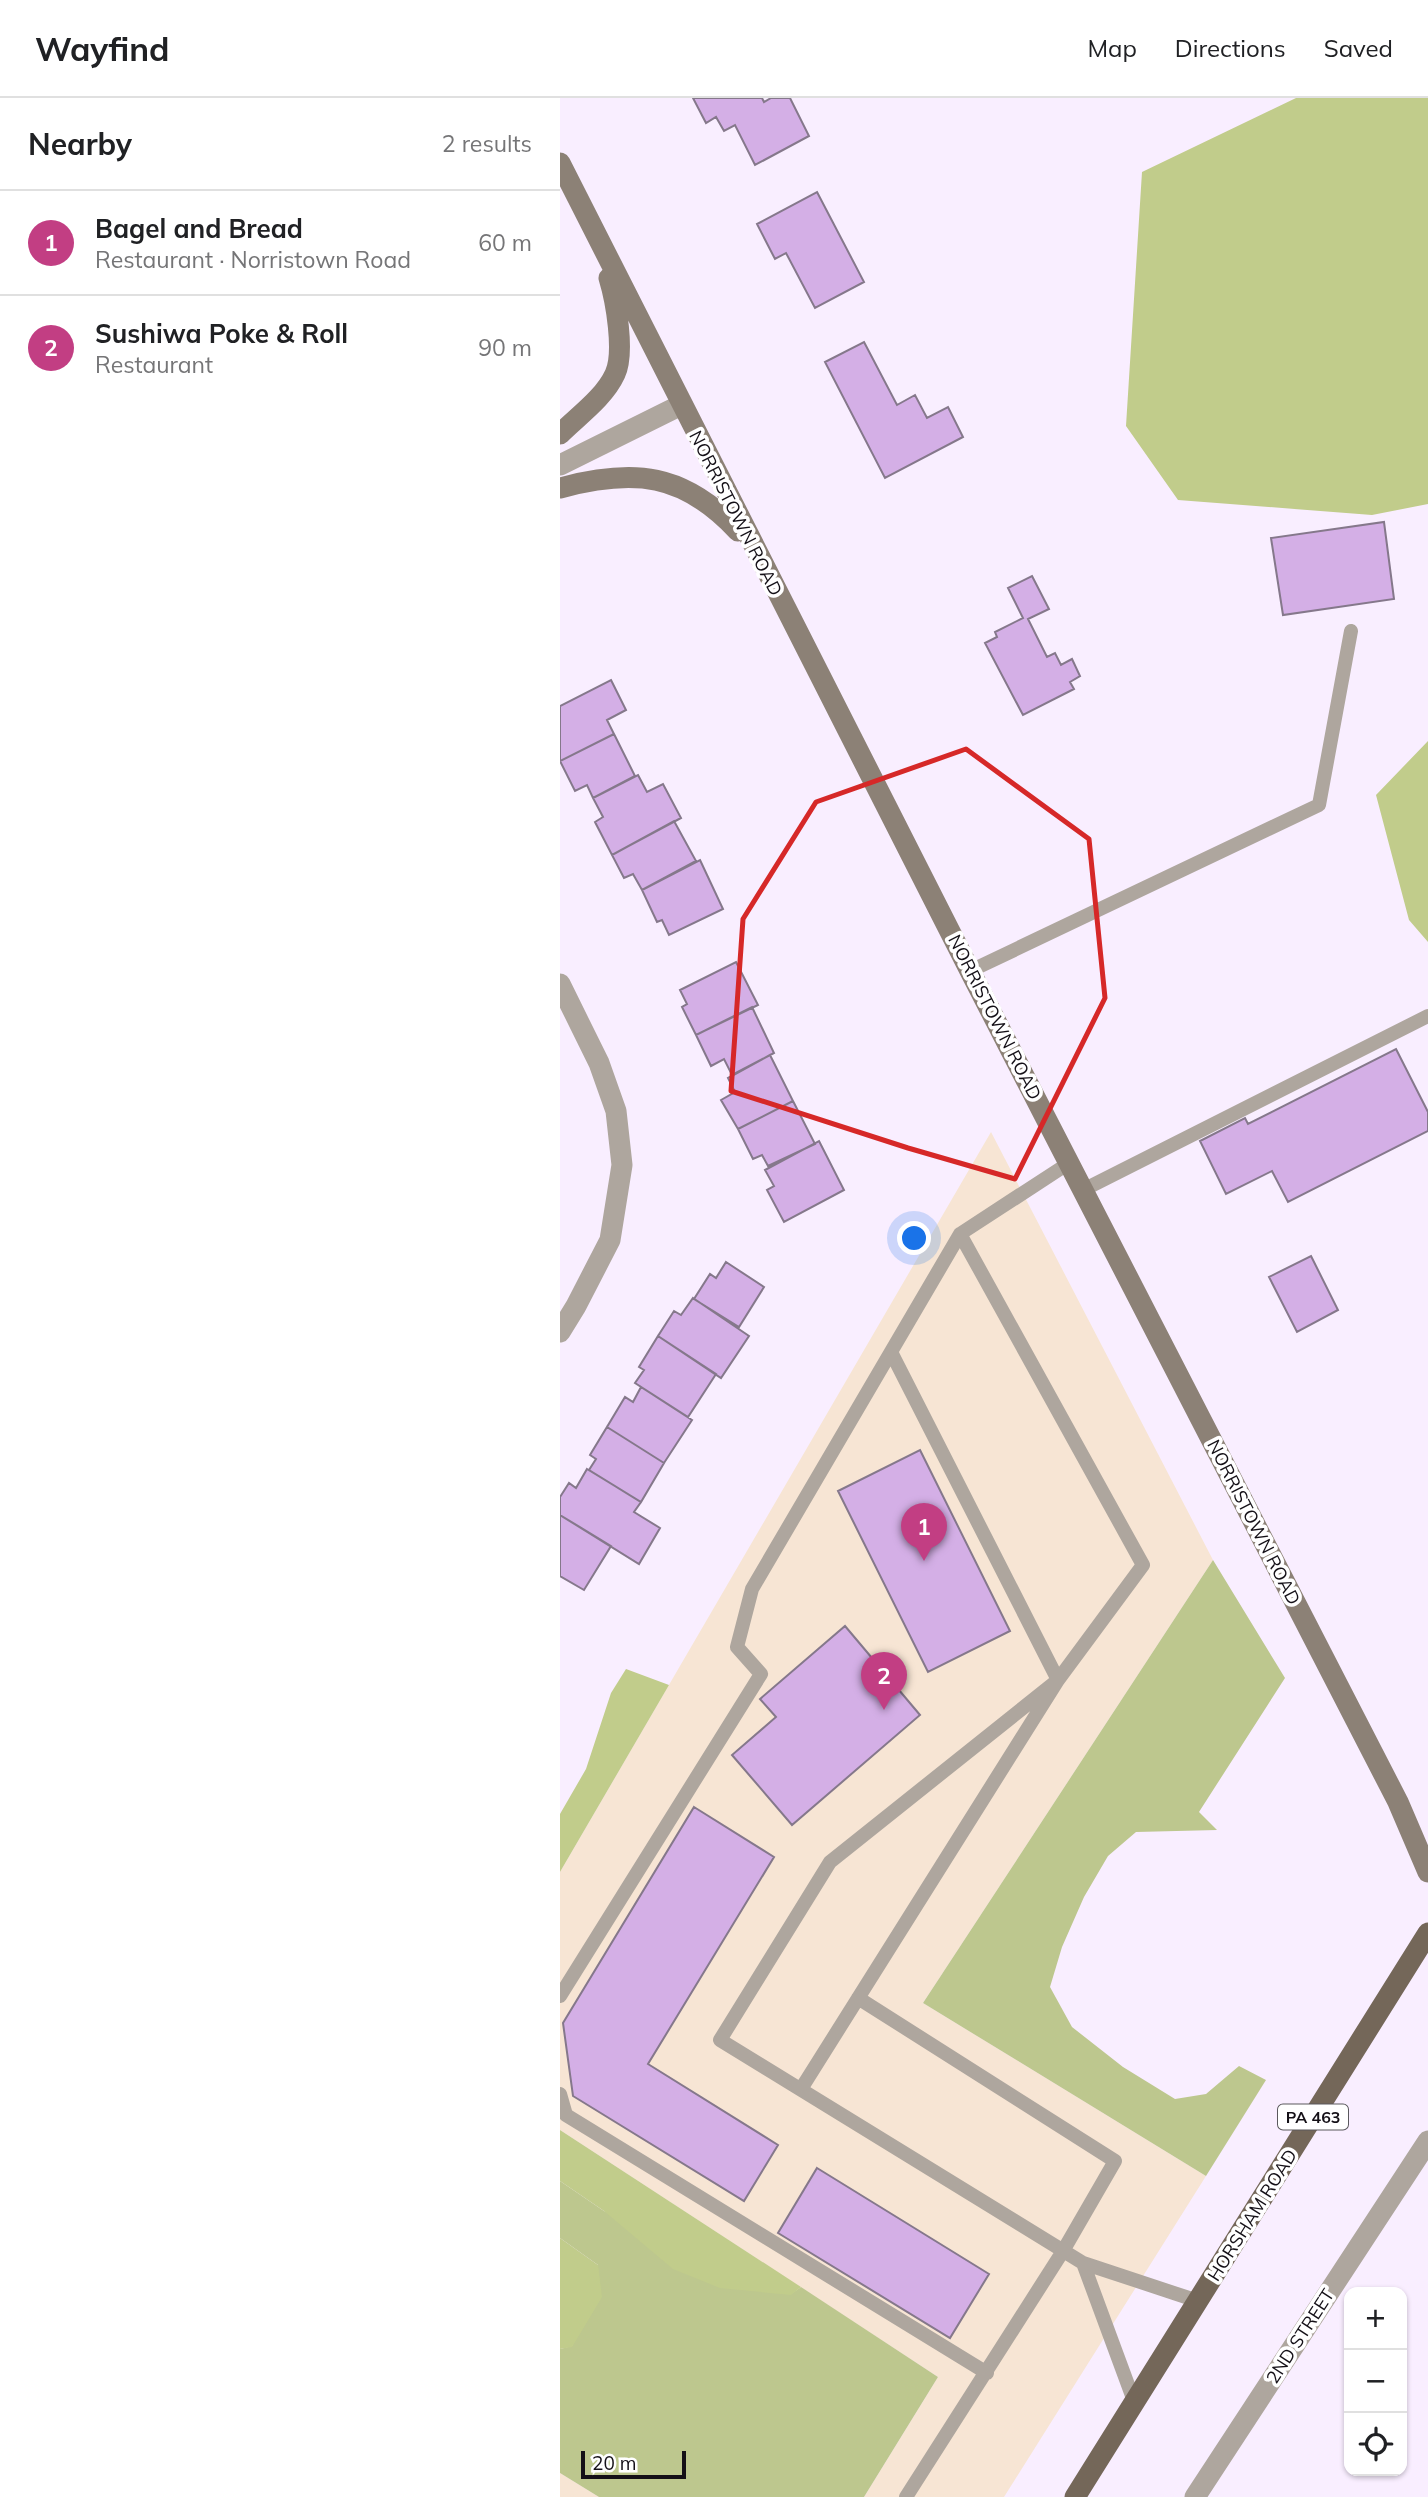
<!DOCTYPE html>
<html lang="en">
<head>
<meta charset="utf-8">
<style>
	:root { --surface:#fff; --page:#f2f2f2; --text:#202124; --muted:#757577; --line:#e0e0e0; --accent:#c23e83 }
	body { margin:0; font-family:Mulish,sans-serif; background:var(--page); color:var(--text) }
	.controls { position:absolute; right:21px; bottom:21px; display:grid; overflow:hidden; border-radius:14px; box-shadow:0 2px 5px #0004 }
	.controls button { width:63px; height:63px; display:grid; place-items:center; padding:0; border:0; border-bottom:2px solid var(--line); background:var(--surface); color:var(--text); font:35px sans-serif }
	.scale { position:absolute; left:21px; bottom:18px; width:105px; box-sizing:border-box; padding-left:7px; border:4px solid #141017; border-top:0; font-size:19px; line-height:24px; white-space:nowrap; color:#141017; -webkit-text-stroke:5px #fff; paint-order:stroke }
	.you { position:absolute; left:355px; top:1141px; width:24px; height:24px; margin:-18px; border:5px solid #fff; border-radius:50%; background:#1a73e8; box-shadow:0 0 0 10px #1a73e833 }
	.badge { display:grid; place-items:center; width:46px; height:46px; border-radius:50%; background:var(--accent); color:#fff; font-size:23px; font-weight:700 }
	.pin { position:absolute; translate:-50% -58px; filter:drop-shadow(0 2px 4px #0008) }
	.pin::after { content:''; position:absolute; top:37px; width:24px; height:21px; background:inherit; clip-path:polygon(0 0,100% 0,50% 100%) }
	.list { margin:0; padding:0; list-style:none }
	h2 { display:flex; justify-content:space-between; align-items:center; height:91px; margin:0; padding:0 28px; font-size:30px }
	h2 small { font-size:23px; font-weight:400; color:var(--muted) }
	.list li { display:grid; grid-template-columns:46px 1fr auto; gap:21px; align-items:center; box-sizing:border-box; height:105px; padding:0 28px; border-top:2px solid var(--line) }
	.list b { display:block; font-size:26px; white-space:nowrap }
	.list p { margin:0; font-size:23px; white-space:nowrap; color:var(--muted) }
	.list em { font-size:23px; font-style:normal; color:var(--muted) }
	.icon { flex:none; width:38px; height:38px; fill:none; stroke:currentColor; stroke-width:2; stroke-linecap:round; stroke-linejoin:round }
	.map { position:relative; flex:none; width:868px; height:2399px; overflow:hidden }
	header { display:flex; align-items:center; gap:42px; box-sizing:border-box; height:98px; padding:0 35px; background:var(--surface); border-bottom:2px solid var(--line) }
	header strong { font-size:33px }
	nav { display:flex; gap:38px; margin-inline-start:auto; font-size:24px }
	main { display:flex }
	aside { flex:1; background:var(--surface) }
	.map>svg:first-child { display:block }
	.commercial { fill:#f7e5d4 }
	.green { fill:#bdc78e }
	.forest { fill:#c1cc8b }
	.building { fill:#d4afe6; stroke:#85788b; stroke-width:2 }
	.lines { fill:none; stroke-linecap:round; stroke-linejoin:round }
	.service { stroke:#aea69e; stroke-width:14 }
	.minor { stroke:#aea69e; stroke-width:21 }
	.secondary { stroke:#8c8176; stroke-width:21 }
	.primary { stroke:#746759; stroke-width:21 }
	.marked { fill:none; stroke:#d62828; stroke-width:5; stroke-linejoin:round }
	.labels { text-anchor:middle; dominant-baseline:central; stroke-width:7; stroke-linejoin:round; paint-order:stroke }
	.shield { fill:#fff; stroke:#5a585d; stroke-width:2 }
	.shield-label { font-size:16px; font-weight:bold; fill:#141017 }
	.street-label { font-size:18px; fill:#141017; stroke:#fff }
</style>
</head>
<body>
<header>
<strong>Wayfind</strong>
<nav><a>Map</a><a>Directions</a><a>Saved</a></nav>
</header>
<main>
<aside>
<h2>Nearby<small>2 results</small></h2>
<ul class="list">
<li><span class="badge">1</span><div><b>Bagel and Bread</b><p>Restaurant · Norristown Road</p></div><em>60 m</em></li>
<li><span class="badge">2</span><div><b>Sushiwa Poke &amp; Roll</b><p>Restaurant</p></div><em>90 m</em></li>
</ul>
</aside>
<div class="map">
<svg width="868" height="2399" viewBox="0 0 868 2399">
	<rect width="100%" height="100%" fill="#f9eeff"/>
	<path class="commercial" d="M431 1034 653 1462 363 1905 646 2078 444 2399H304L378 2279 0 2032V1774Z
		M0 2375 39 2399H0Z"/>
	<path class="green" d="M653 1462 725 1580 639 1714 657 1732 576 1734 548 1758 524 1799 502 1849 490 1889 512 1929 563 1969 615 2001 646 1996 679 1968 706 1982 646 2078 363 1905Z
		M0 2083 44 2113 231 2196 241 2189 378 2279 304 2399H39L0 2375V2251L12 2248 38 2167 0 2140Z"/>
	<path class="forest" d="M736 0H868V406L812 417 618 402 566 328 582 74Z
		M868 643V844L849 822 816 697Z
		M66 1571 109 1587 0 1774V1716L26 1671 51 1595Z
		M0 2032 241 2189 231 2197 160 2190 113 2171 44 2113 0 2083Z
		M0 2140 38 2167 42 2199 12 2249 0 2251Z"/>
	<path class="building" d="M133 0H202L204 4 211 0H230L249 38 195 67 175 27 164 33 156 19 146 25Z
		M257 94 304 184 255 210 226 155 215 161 197 126Z
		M304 244 337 307 355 297 367 320 388 309 403 339 325 380 265 264Z
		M824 424 834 501 723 517 711 440Z
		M472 478 489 511 468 521 487 559 495 555 501 567 512 561 520 578 510 584 514 591 463 617 425 545 437 539 435 534 463 520 448 490Z
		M51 582 66 612 47 622 54 636 0 663V608Z
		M54 636 75 678 33 700 27 687 15 693 0 663Z
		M78 677 87 694 103 686 121 720 52 757 35 724 43 719 33 700Z
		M114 723 136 763 82 792 73 776 64 780 52 757Z
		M140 762 163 811 109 837 102 822 97 824 82 792Z
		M176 864 198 907 136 937 122 909 127 906 120 892Z
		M192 909 214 955 172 977 164 961 151 968 136 937Z
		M836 951 868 1014V1033L728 1104 712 1073 666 1096 640 1043 685 1020 688 1026Z
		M210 957 233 1003 178 1031 161 1002 175 994 168 980Z
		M233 1003 255 1046 208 1068 202 1057 193 1061 178 1031Z
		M259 1043 284 1092 224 1124 207 1092 214 1088 205 1072Z
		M751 1158 778 1212 737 1234 709 1179Z
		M166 1164 204 1189 179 1229 134 1201 150 1176 156 1180Z
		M133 1200 189 1238 161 1280 98 1238 114 1213 121 1217Z
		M98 1238 156 1276 128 1319 75 1285 84 1272 79 1269Z
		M81 1289 132 1322 104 1365 47 1329 65 1299 73 1304Z
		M47 1329 104 1365 81 1404 29 1372 36 1361 30 1357Z
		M360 1352 450 1533 368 1574 278 1393Z
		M27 1371 81 1404 74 1414 100 1430 79 1466 0 1417V1399L9 1385 16 1390Z
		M0 1417 51 1448 24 1492 0 1478Z
		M285 1528 360 1617 232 1727 172 1657 216 1619 200 1601Z
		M134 1709 214 1759 88 1966 218 2047 184 2103 13 1998 3 1925Z
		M257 2070 429 2176 390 2240 218 2135Z"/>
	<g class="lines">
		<path class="service" d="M410 873 759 707 791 533
			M523 1092 868 918
			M331 1254 498 1582 270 1764 160 1942 523 2165 638 2203
			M0 1898 201 1576 177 1549 192 1491 400 1136 509 1065
			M298 1900 555 2063 503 2153 346 2399
			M241 1991 498 1582 583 1467 400 1136
			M0 1996 6 2017 427 2275
			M523 2165 574 2303"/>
		<path class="minor" d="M0 367 121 307
			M0 886 39 965 56 1013 62 1067 50 1142 16 1208 0 1234
			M635 2399 868 2043"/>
		<path class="secondary" d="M0 65 410 873 838 1704 868 1774
			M0 336C18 318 44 300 55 276 65 255 56 203 49 180
			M0 390C74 370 124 375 178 433"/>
		<path class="primary" d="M515 2399 868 1835"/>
	</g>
	<path class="marked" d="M406 651 529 741 545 900 455 1081 348 1050 171 993 183 821 256 704Z"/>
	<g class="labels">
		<rect class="shield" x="718" y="2006.5" width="70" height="25" rx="5"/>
		<g class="shield-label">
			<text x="753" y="2019">PA 463</text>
		</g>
		<g class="street-label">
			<text transform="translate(176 415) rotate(63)">NORRISTOWN ROAD</text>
			<text transform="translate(435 919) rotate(63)">NORRISTOWN ROAD</text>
			<text transform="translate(694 1424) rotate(63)">NORRISTOWN ROAD</text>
			<text transform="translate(692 2117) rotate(-58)">HORSHAM ROAD</text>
			<text transform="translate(740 2238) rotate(-57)">2ND STREET</text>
		</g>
	</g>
</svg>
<div class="controls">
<button>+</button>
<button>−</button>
<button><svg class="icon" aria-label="locate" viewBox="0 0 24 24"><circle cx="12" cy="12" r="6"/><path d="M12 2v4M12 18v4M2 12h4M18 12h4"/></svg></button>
</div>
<div class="scale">20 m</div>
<div class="you"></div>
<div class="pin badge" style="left:364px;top:1463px">1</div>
<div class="pin badge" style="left:324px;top:1612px">2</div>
</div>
</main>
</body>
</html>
